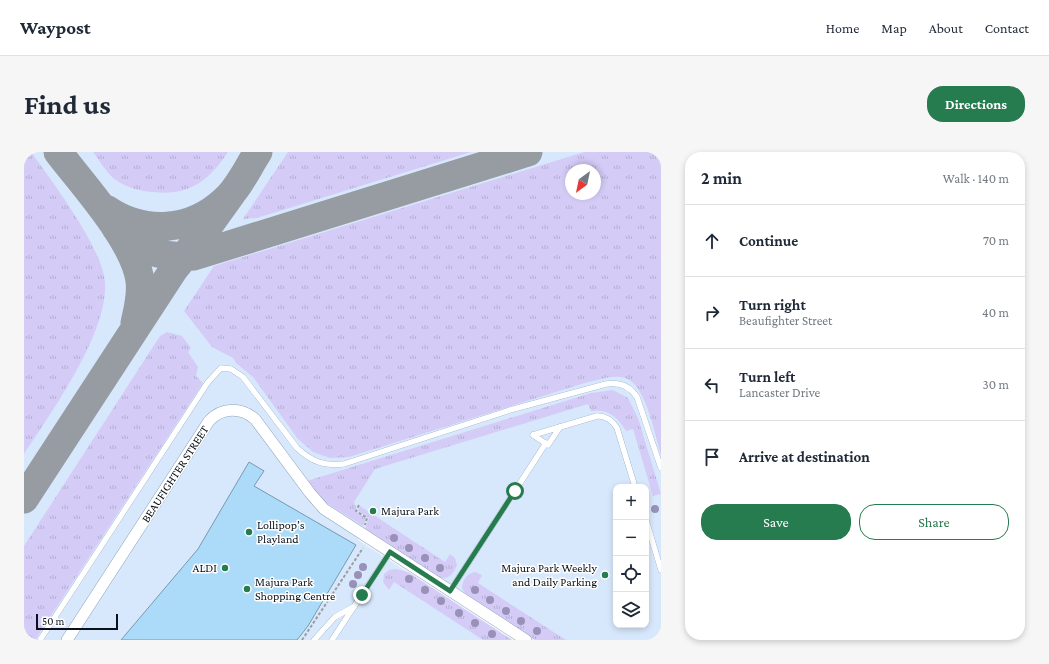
<!DOCTYPE html>
<html lang="en">
<head>
<meta charset="utf-8">
<style>
	:root { --surface:#fff; --page:#f6f6f7; --text:#1f2937; --muted:#747a83; --line:#e0e1e3; --accent:#267c4f }
	body { margin:0; font-family:"Crimson Pro",serif; background:var(--page); color:var(--text) }
	.controls { position:absolute; right:12px; bottom:12px; display:grid; overflow:hidden; border-radius:8px; box-shadow:0 2px 6px #0003 }
	.controls button { width:36px; height:36px; display:grid; place-items:center; padding:0; border:0; border-bottom:1px solid var(--line); background:var(--surface); color:var(--text); font:20px sans-serif }
	.compass { position:absolute; left:541px; top:12px; width:36px; height:36px; border-radius:50%; background:var(--surface); box-shadow:0 2px 6px #0003; rotate:213deg }
	.scale { position:absolute; left:12px; bottom:10px; width:82px; box-sizing:border-box; padding-left:4px; border:2px solid #0a111a; border-top:0; font-size:11px; line-height:14px; white-space:nowrap; color:#0a111a; -webkit-text-stroke:3px #fff; paint-order:stroke }
	.stop { position:absolute; width:12px; height:12px; margin:-9px; border:3px solid #267c4f; border-radius:50%; background:#fff }
	.stop.end { background:#267c4f; border-color:#fff; box-shadow:0 1px 4px #0008 }
	.list { margin:0; padding:0; list-style:none }
	h2 { display:flex; justify-content:space-between; align-items:center; height:52px; margin:0; padding:0 16px; font-size:17px }
	h2 small { font-size:13px; font-weight:400; color:var(--muted) }
	.list li { display:grid; grid-template-columns:26px 1fr auto; gap:12px; align-items:center; box-sizing:border-box; height:72px; padding:0 16px; border-top:1px solid var(--line) }
	.list b { display:block; font-size:15px; white-space:nowrap }
	.list p { margin:0; font-size:13px; white-space:nowrap; color:var(--muted) }
	.list em { font-size:13px; font-style:normal; color:var(--muted) }
	.actions { display:flex; gap:8px; padding:12px 16px }
	.actions a { flex:1; padding:9px 0; border:1px solid var(--accent); border-radius:16px; text-align:center; font-size:14px; color:var(--accent) }
	.actions .main { background:var(--accent); color:#fff }
	.icon { flex:none; width:22px; height:22px; fill:none; stroke:currentColor; stroke-width:2; stroke-linecap:round; stroke-linejoin:round }
	.map { position:relative; flex:none; width:637px; height:488px; overflow:hidden; border-radius:16px }
	header { display:flex; align-items:center; gap:24px; box-sizing:border-box; height:56px; padding:0 20px; background:var(--surface); border-bottom:1px solid var(--line) }
	header strong { font-size:19px }
	nav { display:flex; gap:22px; margin-inline-start:auto; font-size:14px }
	.intro { display:flex; align-items:center; justify-content:space-between; box-sizing:border-box; height:96px; padding:0 24px }
	h1 { margin:0; font-size:28px }
	.button { padding:10px 18px; border-radius:16px; background:var(--accent); color:#fff; font-size:14px; font-weight:700 }
	main { display:flex; gap:24px; padding:0 24px }
	aside { flex:1; background:var(--surface); border-radius:16px; box-shadow:0 2px 6px #0003 }
	.map>svg:first-child { display:block }
	.built { fill:#d8e8fc; fill-rule:evenodd }
	.grass { fill:url(#grass-tufts); fill-rule:evenodd }
	.lines { fill:none; stroke-linecap:round; stroke-linejoin:round }
	.taxiway { stroke:#969ca2; stroke-width:29 }
	.building { fill:#abdbf8; stroke:#7899ae }
	.service-casing { stroke:#8ea3bc; stroke-width:6 }
	.minor-casing { stroke:#8ea3bc; stroke-width:12 }
	.path { stroke:#989ea4; stroke-width:2; stroke-dasharray:3 2; stroke-linecap:butt }
	.service { stroke:#fff; stroke-width:5.5 }
	.minor { stroke:#fff; stroke-width:11 }
	.tree { fill:#9991b8 }
	.route { stroke:#267c4f; stroke-width:5 }
	.poi-dot { fill:#267c4f; stroke:#fff; stroke-width:1.5 }
	.labels { text-anchor:middle; dominant-baseline:central; stroke-width:3; stroke-linejoin:round; paint-order:stroke }
	.street-label { font-size:12px; fill:#0a111a; stroke:#fff }
	.poi-label { font-size:12px; fill:#0a111a; stroke:#fff; text-anchor:start }
</style>
</head>
<body>
<header>
<strong>Waypost</strong>
<nav><a>Home</a><a>Map</a><a>About</a><a>Contact</a></nav>
</header>
<div class="intro"><h1>Find us</h1><a class="button">Directions</a></div>
<main>
<div class="map">
<svg width="637" height="488" viewBox="0 0 637 488">
	<defs>
		<pattern id="grass-tufts" width="24" height="20" patternUnits="userSpaceOnUse"><rect width="24" height="20" fill="#d4ccf7"/><path d="M3 7l-1-3M5 7V3M7 7l1-3M15 17l-1-3M17 17v-4M19 17l1-3" fill="none" stroke="#b5aed3"/></pattern>
	</defs>
	<rect width="100%" height="100%" fill="#eff4f9"/>
	<path class="built" d="M0 0H637V488H511L341 377 334 388 488 488H0ZM547 18H571V42H547ZM592 335H622V473H592Z"/>
	<path class="grass" d="M0 0H7C27 28 80 98 81 131 84 181 27 261 0 302Z
		M69 0H204C184 30 165 44 128 40 114 39 98 34 88 25 81 18 75 8 69 0Z
		M264 0H447L233 66 219 67Z
		M560 0H637V303C631 284 622 232 601 226 590 222 576 228 564 230L325 305 306 306 289 300 274 287 229 225 212 211 209 206 188 195 160 159 190 114ZM547 18H571V42H547Z
		M143 180 158 184 167 196 164 200 174 215 172 224 179 231 11 488H0V394L136 184Z
		M589 238 604 246 614 266 637 342 629 344 609 277 602 279C594 265 583 256 567 259L564 252 351 317 330 350 332 354 331 359 342 367 339 374 301 350 283 329 567 241Z
		M336 354 421 410 426 402 431 406 433 413C430 421 425 428 416 426L341 377 345 366 334 359Z
		M372 417 384 420 488 488H459L370 430 365 438 359 430 360 422 365 418Z
		M451 420 458 423 454 431 542 488H511L441 442 438 436C438 429 443 421 451 420Z"/>
	<g class="lines">
		<path class="taxiway" d="M34 0C59 33 111 89 116 129 118 143 114 157 111 171
			M82 57C120 83 167 80 201 48 215 36 224 15 234 0
			M92 76C114 99 139 106 170 104L504 0
			M0 347 150 117 180 80 208 41"/>
	</g>
	<path class="building" d="M225 310 240 319 230 334 332 393 284 474 273 488H97L174 397Z"/>
	<g class="lines">
		<defs>
			<path id="service" d="M509 283 573 264C581 263 589 269 593 276L611 335
				M509 283 524 293 536 275
				M622 368 637 418
				M426 439 522 291
				M16 488 184 230 197 216 207 217 219 225 273 296C288 310 300 314 320 312L486 258 582 232C595 230 606 234 613 245L637 316
				M290 488 311 465 329 455
				M308 488 366 400"/>
			<path id="minor" d="M43 488 185 269C198 255 217 255 231 267L286 341 300 357 502 488"/>
		</defs>
		<use href="#service" class="service-casing"/>
		<use href="#minor" class="minor-casing"/>
		<path class="path" d="M335 353 332 359 343 366 341 373
			M278 488 339 396"/>
		<use href="#service" class="service"/>
		<use href="#minor" class="minor"/>
	</g>
	<g class="tree">
		<circle cx="631" cy="357" r="4"/>
		<circle cx="370" cy="386" r="4"/>
		<circle cx="385" cy="396" r="4"/>
		<circle cx="401" cy="406" r="4"/>
		<circle cx="339" cy="415" r="4"/>
		<circle cx="416" cy="416" r="4"/>
		<circle cx="334" cy="423" r="4"/>
		<circle cx="385" cy="427" r="4"/>
		<circle cx="329" cy="432" r="4"/>
		<circle cx="401" cy="438" r="4"/>
		<circle cx="451" cy="438" r="4"/>
		<circle cx="466" cy="448" r="4"/>
		<circle cx="417" cy="449" r="4"/>
		<circle cx="482" cy="459" r="4"/>
		<circle cx="435" cy="461" r="4"/>
		<circle cx="497" cy="469" r="4"/>
		<circle cx="451" cy="471" r="4"/>
		<circle cx="513" cy="479" r="4"/>
		<circle cx="468" cy="482" r="4"/>
	</g>
	<g class="lines">
		<path class="route" d="M338 443 366 400 426 439 491 339"/>
	</g>
	<g class="poi-dot">
		<circle cx="349" cy="359" r="4"/>
		<circle cx="225" cy="380" r="4"/>
		<circle cx="201" cy="416" r="4"/>
		<circle cx="581" cy="423" r="4"/>
		<circle cx="223" cy="437" r="4"/>
	</g>
	<g class="labels">
		<g class="street-label">
			<text transform="translate(151 322) rotate(-57)">BEAUFIGHTER STREET</text>
		</g>
		<g class="poi-label">
			<text x="357" y="359">Majura Park</text>
			<text x="233" y="373">Lollipop’s<tspan x="233" dy="14">Playland</tspan></text>
			<text x="193" y="416" text-anchor="end">ALDI</text>
			<text x="573" y="416" text-anchor="end">Majura Park Weekly<tspan x="573" dy="14">and Daily Parking</tspan></text>
			<text x="231" y="430">Majura Park<tspan x="231" dy="14">Shopping Centre</tspan></text>
		</g>
	</g>
</svg>
<div class="controls">
<button>+</button>
<button>−</button>
<button><svg class="icon" aria-label="locate" viewBox="0 0 24 24"><circle cx="12" cy="12" r="6"/><path d="M12 2v4M12 18v4M2 12h4M18 12h4"/></svg></button>
<button><svg class="icon" aria-label="layers" viewBox="0 0 24 24"><path d="M12 4l9 5-9 5-9-5zM3 14l9 5 9-5"/></svg></button>
</div>
<svg class="compass" viewBox="-18 -18 36 36"><path d="M0-13l5 13h-10z" fill="#e53935"/><path d="M0 13l5-13h-10z" fill="#747a83"/></svg>
<div class="scale">50 m</div>
<div class="stop" style="left:491px;top:339px"></div>
<div class="stop end" style="left:338px;top:443px"></div>
</div>
<aside>
<h2>2 min<small>Walk · 140 m</small></h2>
<ul class="list">
<li><svg class="icon" aria-label="ahead" viewBox="0 0 24 24"><path d="M12 20V5M6 11l6-6 6 6"/></svg><div><b>Continue</b></div><em>70 m</em></li>
<li><svg class="icon" aria-label="right" viewBox="0 0 24 24"><path d="M7 20v-9h11M14 6l5 5-5 5"/></svg><div><b>Turn right</b><p>Beaufighter Street</p></div><em>40 m</em></li>
<li><svg class="icon" aria-label="left" viewBox="0 0 24 24"><path d="M17 20v-9H6M10 6l-5 5 5 5"/></svg><div><b>Turn left</b><p>Lancaster Drive</p></div><em>30 m</em></li>
<li><svg class="icon" aria-label="arrive" viewBox="0 0 24 24"><path d="M6 21V4h12l-3 4 3 4H6"/></svg><div><b>Arrive at destination</b></div></li>
</ul>
<div class="actions"><a class="main">Save</a><a>Share</a></div>
</aside>
</main>
</body>
</html>
